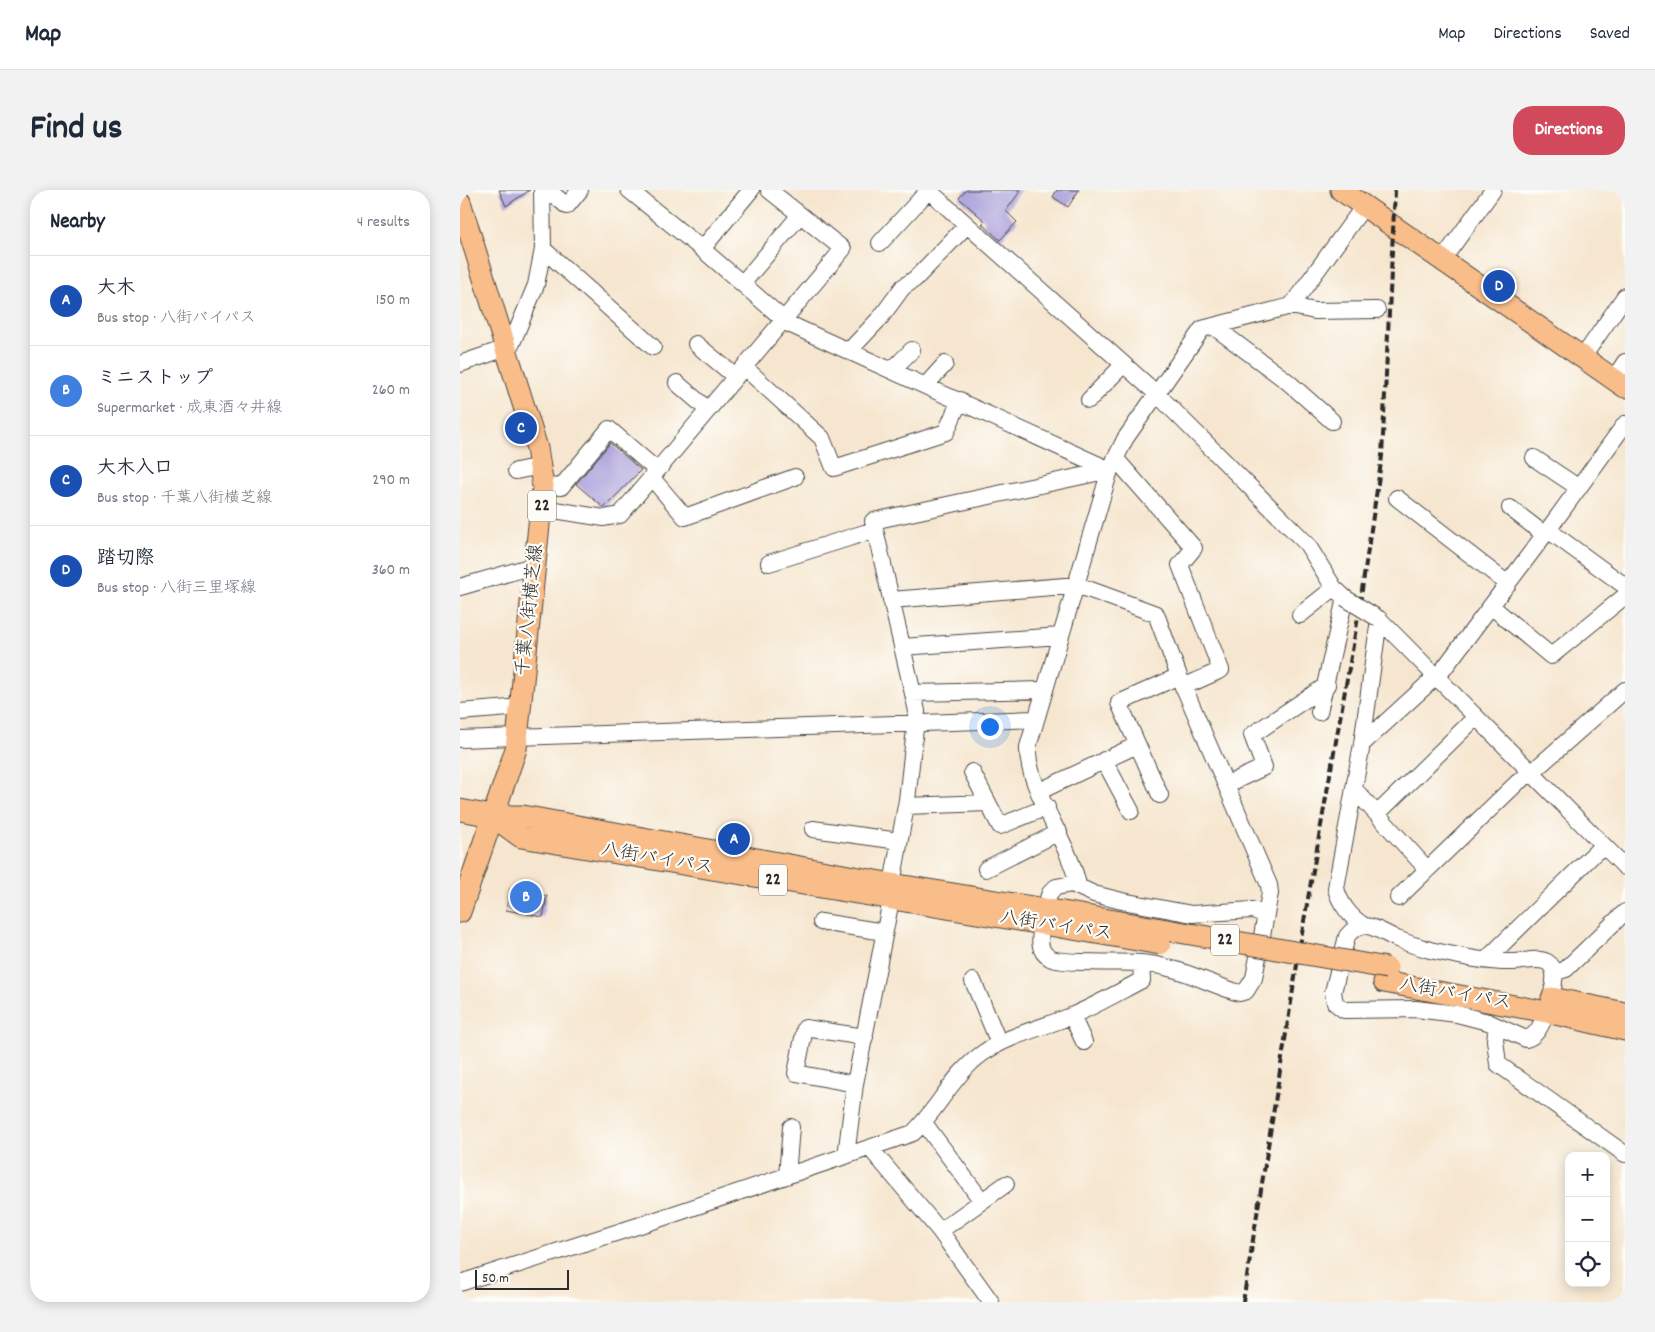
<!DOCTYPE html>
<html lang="en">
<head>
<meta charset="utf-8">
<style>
	:root { --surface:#fff; --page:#f2f2f3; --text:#1f2937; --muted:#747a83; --line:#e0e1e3; --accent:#d1495b }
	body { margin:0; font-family:Dekko,"Klee One",sans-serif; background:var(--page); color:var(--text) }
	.controls { position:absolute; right:15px; bottom:15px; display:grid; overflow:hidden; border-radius:10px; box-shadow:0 2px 12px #0003 }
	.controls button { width:45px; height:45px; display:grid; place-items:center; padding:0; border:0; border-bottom:1px solid var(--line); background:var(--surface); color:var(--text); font:25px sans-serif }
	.scale { position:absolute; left:15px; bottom:12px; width:94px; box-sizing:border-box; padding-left:5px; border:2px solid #2b2b2b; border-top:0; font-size:14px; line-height:18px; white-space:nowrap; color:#2b2b2b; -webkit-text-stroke:4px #fdfcf7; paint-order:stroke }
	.you { position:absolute; left:529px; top:536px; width:18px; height:18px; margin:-12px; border:4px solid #fff; border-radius:50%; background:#1a73e8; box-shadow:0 0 0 8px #1a73e833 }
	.badge { display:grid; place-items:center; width:32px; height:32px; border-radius:50%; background:var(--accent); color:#fff; font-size:16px; font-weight:700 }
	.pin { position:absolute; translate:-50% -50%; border:2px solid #fff; box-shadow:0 1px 5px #0006 }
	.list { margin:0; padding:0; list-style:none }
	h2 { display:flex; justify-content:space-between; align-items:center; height:65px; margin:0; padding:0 20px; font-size:21px }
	h2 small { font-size:16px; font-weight:400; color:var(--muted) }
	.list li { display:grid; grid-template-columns:32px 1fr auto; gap:15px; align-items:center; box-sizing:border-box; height:90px; padding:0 20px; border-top:1px solid var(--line) }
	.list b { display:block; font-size:19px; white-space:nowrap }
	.list p { margin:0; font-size:16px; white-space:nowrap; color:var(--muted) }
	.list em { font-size:16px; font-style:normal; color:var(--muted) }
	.icon { flex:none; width:28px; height:28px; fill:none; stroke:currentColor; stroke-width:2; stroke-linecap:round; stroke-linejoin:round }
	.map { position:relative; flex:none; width:1165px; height:1112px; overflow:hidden; border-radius:20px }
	header { display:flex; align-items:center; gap:30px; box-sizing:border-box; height:70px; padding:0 25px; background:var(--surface); border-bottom:1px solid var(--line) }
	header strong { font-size:24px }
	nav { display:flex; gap:28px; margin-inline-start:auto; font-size:18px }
	.intro { display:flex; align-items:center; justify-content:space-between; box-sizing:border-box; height:120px; padding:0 30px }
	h1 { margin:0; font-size:35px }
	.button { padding:12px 22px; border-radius:20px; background:var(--accent); color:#fff; font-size:18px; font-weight:700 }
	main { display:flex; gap:30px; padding:0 30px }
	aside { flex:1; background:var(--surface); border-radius:20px; box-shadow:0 2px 12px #0003 }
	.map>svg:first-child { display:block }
	.building { fill:#aaa0db }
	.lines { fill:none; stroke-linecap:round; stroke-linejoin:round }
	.minor-casing { stroke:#494744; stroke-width:18 }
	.major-casing { stroke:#494744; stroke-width:23 }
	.minor { stroke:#fff; stroke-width:16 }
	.major { stroke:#f8bd88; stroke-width:21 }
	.rail { stroke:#2b2b2b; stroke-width:4; stroke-dasharray:8 4; stroke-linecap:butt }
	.minor-bridge-casing { stroke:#494744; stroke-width:18; stroke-linecap:butt }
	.major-bridge-casing { stroke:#494744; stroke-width:23; stroke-linecap:butt }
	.minor-bridge { stroke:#fff; stroke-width:16 }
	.major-bridge { stroke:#f8bd88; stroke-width:21 }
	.labels { text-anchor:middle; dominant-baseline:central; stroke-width:4.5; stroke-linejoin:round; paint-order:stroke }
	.shield { fill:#fdfcf7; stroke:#6a6a68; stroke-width:1 }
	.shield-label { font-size:18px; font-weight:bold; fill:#2b2b2b }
	.street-label { font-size:19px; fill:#2b2b2b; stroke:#fdfcf7 }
</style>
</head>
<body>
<header>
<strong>Map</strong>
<nav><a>Map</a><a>Directions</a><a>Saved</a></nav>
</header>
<div class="intro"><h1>Find us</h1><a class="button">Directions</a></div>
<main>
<aside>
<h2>Nearby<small>4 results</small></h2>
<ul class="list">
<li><span class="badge" style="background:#1a4fb4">A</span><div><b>大木</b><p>Bus stop · 八街バイパス</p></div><em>150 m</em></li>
<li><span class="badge" style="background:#3f7fe0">B</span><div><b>ミニストップ</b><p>Supermarket · 成東酒々井線</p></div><em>260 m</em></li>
<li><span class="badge" style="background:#1a4fb4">C</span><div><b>大木入口</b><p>Bus stop · 千葉八街横芝線</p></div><em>290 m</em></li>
<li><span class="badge" style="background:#1a4fb4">D</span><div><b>踏切際</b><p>Bus stop · 八街三里塚線</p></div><em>360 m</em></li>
</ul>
</aside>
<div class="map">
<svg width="1165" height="1112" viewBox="0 0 1165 1112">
	<rect width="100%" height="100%" fill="#fdfcf7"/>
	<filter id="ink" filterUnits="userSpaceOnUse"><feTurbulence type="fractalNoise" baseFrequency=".02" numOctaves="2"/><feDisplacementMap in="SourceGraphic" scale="10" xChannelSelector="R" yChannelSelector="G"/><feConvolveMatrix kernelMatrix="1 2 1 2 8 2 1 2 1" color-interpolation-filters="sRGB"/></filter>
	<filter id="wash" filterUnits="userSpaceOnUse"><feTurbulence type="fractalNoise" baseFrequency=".0096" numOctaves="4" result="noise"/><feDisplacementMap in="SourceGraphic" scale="20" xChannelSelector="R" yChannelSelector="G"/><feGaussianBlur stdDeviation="1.12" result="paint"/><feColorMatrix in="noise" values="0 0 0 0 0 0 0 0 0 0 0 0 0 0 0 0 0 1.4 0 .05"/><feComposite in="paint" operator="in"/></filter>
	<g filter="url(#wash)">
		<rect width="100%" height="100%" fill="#f6e6cf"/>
		<g id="blocks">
			<path class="building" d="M39 0H70L46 16Z
				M506 0H561L546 21 557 32 540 50 522 34 525 31 499 8Z
				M597 0H619L608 17 593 7Z
				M150 253 181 280 144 318 116 294Z
				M50 699 87 706 83 727 46 720Z"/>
		</g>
	</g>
	<g filter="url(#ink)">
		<use href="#blocks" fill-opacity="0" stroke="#494744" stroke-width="1"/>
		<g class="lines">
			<defs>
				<path id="minor" d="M88 0 107 16 120 0
					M169 0 242 59 329 134 650 280
					M468 0 697 204 847 354 874 398 885 408 859 522
					M420 53 468 1
					M83 59 193 157
					M242 59 291 0
					M983 69 1033 0
					M282 94 340 25
					M831 116 855 121 917 120
					M753 136 828 192 872 231
					M236 154 276 187
					M390 160 421 127 443 97 455 89 507 35
					M1123 167 1165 106
					M0 174 46 158 52 153 76 95 83 59 82 0
					M284 177 362 248 374 278 486 242 500 210
					M432 180 452 160
					M1154 189 1165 172
					M217 193 248 220
					M466 195 485 174
					M629 210 663 175
					M655 268 734 358 720 375 761 480 723 497
					M1074 268 1119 298
					M56 281 81 276
					M191 287 225 327 335 287
					M83 296 101 297 149 239 193 277
					M937 308 1048 394
					M82 318 144 328 160 325 383 59 309 0
					M1050 318 1085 345
					M1088 340 1165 396
					M309 373 414 340
					M0 397 76 375
					M431 410 617 395 696 424 719 486 809 695 810 703 794 788 786 801 779 803C745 792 717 776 681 773 664 772 599 774 590 768 577 761 580 747 582 734
					M1031 416 1091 466 1165 406
					M840 425 874 398
					M919 429 1165 677
					M442 457 601 446
					M453 503 584 500
					M0 522 61 517
					M0 549 575 529
					M902 554 982 481 1088 340 1165 234
					M644 570 671 621
					M512 582 540 636 587 617
					M766 595 804 577 792 545 867 495
					M894 599 967 679
					M580 601 677 555
					M700 605 659 513 719 486
					M446 616 528 613
					M917 624 1016 527
					M353 639 439 651
					M526 679 599 642
					M432 694 447 610 457 521 413 331 650 280
					M618 695C609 651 566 597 568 557L650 280 665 249 742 139 831 116 904 16
					M938 708 1058 592 1071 583 1165 500
					M584 719 590 703 596 697 612 694 634 704 662 711 732 724 792 720 805 724
					M361 732 424 742
					M903 735C890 727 879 712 876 698L902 554 919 429
					M1027 769 1143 655
					M1094 783 1106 779 1165 722
					M513 791 539 853
					M1087 822C1082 832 1078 846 1066 849L1028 832 997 824 956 819 884 820 875 813 873 802 887 746C903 726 919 741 937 749 947 753 959 757 970 760 994 765 1028 773 1053 772 1064 772 1077 767 1087 772 1099 779 1093 797 1091 808
					M612 826 624 852
					M1037 836 1035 850 1038 874 1165 964
					M395 894 336 883 345 838 405 847
					M464 933 522 1011
					M410 958 480 1041 531 1112
					M386 966 395 894 431 710
					M327 986 331 937
					M480 1041 546 994
					M0 1093 199 1029 453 943C479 918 493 884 523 863 549 845 582 838 611 826 635 816 659 802 682 790L681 773"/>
				<path id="major" d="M881 0 1165 197
					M0 12 77 258 83 296 56 559 0 722
					M0 620 32 626H63L432 694 603 722
					M32 626 61 647 601 737
					M924 792 1087 822 1165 840
					M1092 808 1165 823"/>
			</defs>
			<use href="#minor" class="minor-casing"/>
			<use href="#major" class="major-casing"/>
			<use href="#minor" class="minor"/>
			<use href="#major" class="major"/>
			<path class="rail" d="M783 1112 844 731 897 433 922 266 935 0"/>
			<defs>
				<path id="minor-bridge" d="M885 408 919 429"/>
				<path id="major-bridge" d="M603 722 927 778
					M601 737 700 754"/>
			</defs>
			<use href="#minor-bridge" class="minor-bridge-casing"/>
			<use href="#major-bridge" class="major-bridge-casing"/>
			<use href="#minor-bridge" class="minor-bridge"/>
			<use href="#major-bridge" class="major-bridge"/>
		</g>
	</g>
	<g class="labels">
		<g class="shield">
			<rect x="68" y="300.5" width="28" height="31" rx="4"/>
			<rect x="299" y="674.5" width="28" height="31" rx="4"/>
			<rect x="751" y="734.5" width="28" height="31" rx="4"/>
		</g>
		<g class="shield-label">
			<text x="82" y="316">22</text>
			<text x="313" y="690">22</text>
			<text x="765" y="750">22</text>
		</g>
		<g class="street-label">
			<text transform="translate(71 420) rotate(-84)">千葉八街横芝線</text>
			<text transform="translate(197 670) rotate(10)">八街バイパス</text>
			<text transform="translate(596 737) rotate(9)">八街バイパス</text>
			<text transform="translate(995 805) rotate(10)">八街バイパス</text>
		</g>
	</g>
</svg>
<div class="controls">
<button>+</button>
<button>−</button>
<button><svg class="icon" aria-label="locate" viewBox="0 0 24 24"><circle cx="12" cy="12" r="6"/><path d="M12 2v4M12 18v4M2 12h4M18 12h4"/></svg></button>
</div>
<div class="scale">50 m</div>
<div class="you"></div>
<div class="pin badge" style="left:274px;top:649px;background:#1a4fb4">A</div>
<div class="pin badge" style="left:66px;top:707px;background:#3f7fe0">B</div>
<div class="pin badge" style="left:61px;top:238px;background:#1a4fb4">C</div>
<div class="pin badge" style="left:1039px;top:96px;background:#1a4fb4">D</div>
</div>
</main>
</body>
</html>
